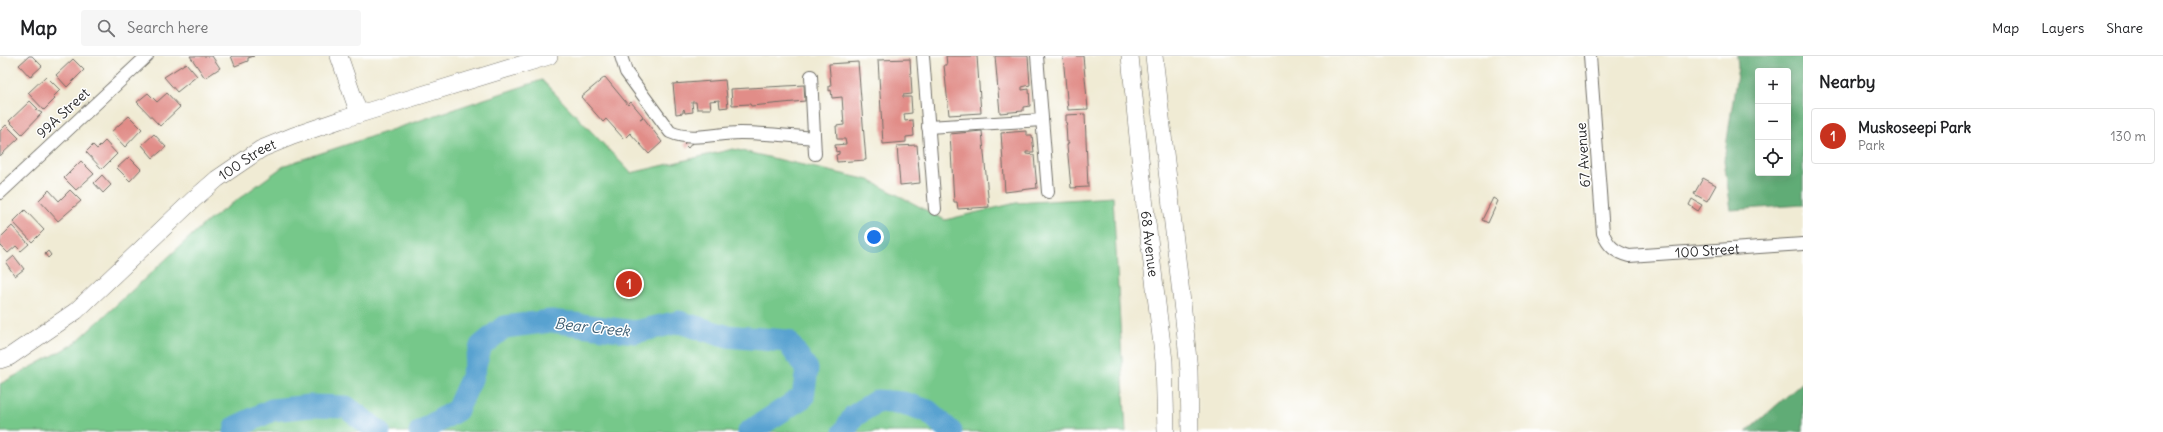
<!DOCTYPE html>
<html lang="en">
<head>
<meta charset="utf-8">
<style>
	:root { --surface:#fff; --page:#f6f6f6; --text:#202124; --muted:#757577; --line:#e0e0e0; --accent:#c8321e }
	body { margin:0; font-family:Delius,sans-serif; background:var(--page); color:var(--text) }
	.controls { position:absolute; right:12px; top:12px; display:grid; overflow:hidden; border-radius:4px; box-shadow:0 2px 10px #0003 }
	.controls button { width:36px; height:36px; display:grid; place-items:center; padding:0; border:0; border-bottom:1px solid var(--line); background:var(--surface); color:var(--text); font:20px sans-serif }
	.you { position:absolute; left:874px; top:181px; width:14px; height:14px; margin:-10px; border:3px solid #fff; border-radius:50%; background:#1a73e8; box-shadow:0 0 0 6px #1a73e833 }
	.badge { display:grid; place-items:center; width:26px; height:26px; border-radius:50%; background:var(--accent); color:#fff; font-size:13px; font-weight:700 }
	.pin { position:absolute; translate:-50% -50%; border:2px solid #fff; box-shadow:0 1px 4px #0006 }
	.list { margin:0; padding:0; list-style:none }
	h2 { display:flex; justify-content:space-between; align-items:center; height:52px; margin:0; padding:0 16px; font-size:17px }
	h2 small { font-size:13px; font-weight:400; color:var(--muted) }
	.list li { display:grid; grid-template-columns:26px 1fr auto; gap:12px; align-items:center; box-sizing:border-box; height:56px; margin:0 8px 8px; padding:0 8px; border:1px solid var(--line); border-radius:4px }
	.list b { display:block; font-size:15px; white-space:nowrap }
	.list p { margin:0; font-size:13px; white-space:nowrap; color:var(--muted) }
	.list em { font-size:13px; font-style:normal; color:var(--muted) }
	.icon { flex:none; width:22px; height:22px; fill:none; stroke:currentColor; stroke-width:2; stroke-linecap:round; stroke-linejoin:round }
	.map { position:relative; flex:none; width:1803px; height:376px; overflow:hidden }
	header { display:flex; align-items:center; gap:24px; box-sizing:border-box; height:56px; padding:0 20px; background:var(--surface); border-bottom:1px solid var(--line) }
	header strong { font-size:19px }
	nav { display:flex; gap:22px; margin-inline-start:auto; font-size:14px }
	.search { width:280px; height:36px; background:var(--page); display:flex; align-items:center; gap:10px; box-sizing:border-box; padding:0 14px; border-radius:4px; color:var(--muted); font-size:15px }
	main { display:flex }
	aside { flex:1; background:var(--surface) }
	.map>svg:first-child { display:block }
	.green { fill:#76c88a; stroke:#507a5a }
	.forest { fill:#60ac76; stroke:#466c50; fill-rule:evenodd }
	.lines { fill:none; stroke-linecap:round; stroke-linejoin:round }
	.river { stroke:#59a2d0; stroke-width:23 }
	.building { fill:#e18d88 }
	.street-casing { stroke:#706e66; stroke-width:14 }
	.secondary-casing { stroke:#706e66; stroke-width:18 }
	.street { stroke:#fff; stroke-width:12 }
	.secondary { stroke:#fff; stroke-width:17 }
	.labels { text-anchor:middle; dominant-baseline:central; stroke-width:3; stroke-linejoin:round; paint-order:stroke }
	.street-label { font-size:14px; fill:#2b2b2b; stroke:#fff }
	.water-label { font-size:15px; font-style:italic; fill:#406175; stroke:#fff }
</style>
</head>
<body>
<header>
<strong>Map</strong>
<div class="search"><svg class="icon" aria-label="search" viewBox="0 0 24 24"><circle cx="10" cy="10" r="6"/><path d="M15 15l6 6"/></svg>Search here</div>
<nav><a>Map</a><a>Layers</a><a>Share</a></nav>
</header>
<main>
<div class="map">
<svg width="1803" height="376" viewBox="0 0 1803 376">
	<rect width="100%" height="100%" fill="#fff"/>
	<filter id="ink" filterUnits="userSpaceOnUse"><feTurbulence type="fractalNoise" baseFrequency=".025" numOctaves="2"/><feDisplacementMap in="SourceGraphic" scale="8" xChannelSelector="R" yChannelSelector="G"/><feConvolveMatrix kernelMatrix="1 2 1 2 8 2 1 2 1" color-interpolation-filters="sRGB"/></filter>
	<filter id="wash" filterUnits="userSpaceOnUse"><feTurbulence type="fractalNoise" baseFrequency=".012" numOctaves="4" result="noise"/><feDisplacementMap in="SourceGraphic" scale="16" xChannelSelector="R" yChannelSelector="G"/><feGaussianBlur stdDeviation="0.9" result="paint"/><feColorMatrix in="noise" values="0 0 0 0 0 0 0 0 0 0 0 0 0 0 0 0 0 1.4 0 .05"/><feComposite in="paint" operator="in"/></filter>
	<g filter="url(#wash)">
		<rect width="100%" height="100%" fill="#f0ebd4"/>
		<path class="green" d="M542 24 631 117 733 93 869 124 945 164 1016 147 1113 141 1126 376H0V328L74 288 204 168 285 109Z"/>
		<path class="forest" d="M1737 0H1803V149L1731 154 1724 104 1738 11ZM1758 15H1788V117H1758Z
			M1803 326V376H1746Z"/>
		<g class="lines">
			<path class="river" d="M235 376 236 371 272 354 310 350 346 351 379 376
				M420 376 457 354 471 323 481 290 504 271 551 265 635 276 679 266 725 280 787 285 807 313 803 341 749 376
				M844 376 854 360 877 345 903 347 928 355 951 376"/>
		</g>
		<g id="blocks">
			<path class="building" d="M29 0H32L42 10 30 21 19 9Z
				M190 0H212L220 12 205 22Z
				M231 0H254L248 2V5L235 10Z
				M946 0H977L981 57 949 59 944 9H947Z
				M995 0H1028L1030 29 1022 31V34L1029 33 1030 50 1023 51V55L1000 57Z
				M1063 0H1083L1088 53 1068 54Z
				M73 3 84 14 67 31 56 19Z
				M910 3 912 38 903 39V41H911L912 57 904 58 905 65 913 64 914 80 906 81V86L883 88 878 4Z
				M858 6 866 104 837 106 836 99 839 98V95L836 96 835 89 846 88 845 83H837L836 70 844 69 842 41 832 42 831 34 829 35V30H831L829 8Z
				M186 7 197 20 177 36 164 21Z
				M46 20 60 34 53 41 55 43 44 54 28 37Z
				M605 21 628 49 631 46 642 59 643 61 640 63 643 61 662 86 649 98 630 77 624 83 606 63 603 66 581 41Z
				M725 24 728 51 720 52 719 44 710 45 711 53H697L696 46H692L693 56 685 57 684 53 683 54V57L676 58 673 28Z
				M804 29 805 45 751 50 750 48 732 49 731 33Z
				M148 37 157 46 167 37 180 51 160 70 137 46Z
				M30 45 38 53 36 54 42 57 22 78 9 65Z
				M1085 58 1088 131 1071 132 1067 89 1069 86H1067L1066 69 1068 67H1066V59Z
				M129 60 142 73 125 91 111 76Z
				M6 69 19 82 0 100V75Z
				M982 75 989 151 958 153 957 146H954L950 78Z
				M1026 75V79H1032L1034 96H1026V98L1034 99 1037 132 1005 136 1001 77Z
				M154 78 166 91 153 102 142 89Z
				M688 83 692 87 688 92 684 88Z
				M105 85 117 98 102 113 86 96 93 89 97 93Z
				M917 89 920 127 900 129 897 90Z
				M129 101 141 113 130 125 117 112Z
				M81 105 94 118 76 134 64 122Z
				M102 119 111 129 103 137 94 127Z
				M1703 122 1716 129 1707 145 1694 138Z
				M49 134 59 145 70 134 81 145 58 165 39 144Z
				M1493 142 1498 145 1488 167 1482 164Z
				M1692 143 1702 149 1698 155 1689 149Z
				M25 154 44 174 32 186 13 166Z
				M12 170 29 188 21 195 16 190 8 197 0 189V182Z
				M48 195 51 199 48 202 45 198Z
				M14 200 24 213 15 220 6 207Z"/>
		</g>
	</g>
	<g filter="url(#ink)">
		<use href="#blocks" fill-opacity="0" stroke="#706e66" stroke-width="1"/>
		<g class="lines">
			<defs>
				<g id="street">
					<path d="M621 0 626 16 670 76C692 86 716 77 740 77 764 77 789 80 814 82"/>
					<path d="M923 0 935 153"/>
					<path d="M1037 0 1048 136"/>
					<path id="s1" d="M1590 0 1603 177C1608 190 1615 196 1629 200L1803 188"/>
					<path d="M811 20 815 98"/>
					<path d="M928 71 1042 64"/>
					<path d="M0 137 147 0"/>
				</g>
				<g id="secondary">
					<path d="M339 0 359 58"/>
					<path id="s2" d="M1130 0 1144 142 1164 305 1166 376"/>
					<path d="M1154 0 1185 273 1189 315 1190 376"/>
					<path id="s3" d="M0 304 9 301 76 255 194 143 217 123 261 93 293 80 340 64 549 0"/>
				</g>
			</defs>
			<use href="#street" class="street-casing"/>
			<use href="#secondary" class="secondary-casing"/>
			<use href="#street" class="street"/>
			<use href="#secondary" class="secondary"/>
		</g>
	</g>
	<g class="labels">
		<g class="street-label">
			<text transform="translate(63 57) rotate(-43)">99A Street</text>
			<text transform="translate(1583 99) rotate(-94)">67 Avenue</text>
			<text stroke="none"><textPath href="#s3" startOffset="320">100 Street</textPath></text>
			<text stroke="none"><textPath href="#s2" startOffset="189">68 Avenue</textPath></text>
			<text stroke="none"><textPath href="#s1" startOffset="292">100 Street</textPath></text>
		</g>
		<g class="water-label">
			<text transform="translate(592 271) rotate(6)">Bear Creek</text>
		</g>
	</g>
</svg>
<div class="controls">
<button>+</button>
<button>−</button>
<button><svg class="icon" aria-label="locate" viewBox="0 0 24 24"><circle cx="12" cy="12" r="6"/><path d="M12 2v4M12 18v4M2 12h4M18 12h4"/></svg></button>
</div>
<div class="you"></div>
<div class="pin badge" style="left:629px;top:228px">1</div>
</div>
<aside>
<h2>Nearby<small></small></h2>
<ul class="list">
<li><span class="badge">1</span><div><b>Muskoseepi Park</b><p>Park</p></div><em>130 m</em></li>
</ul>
</aside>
</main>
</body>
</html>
